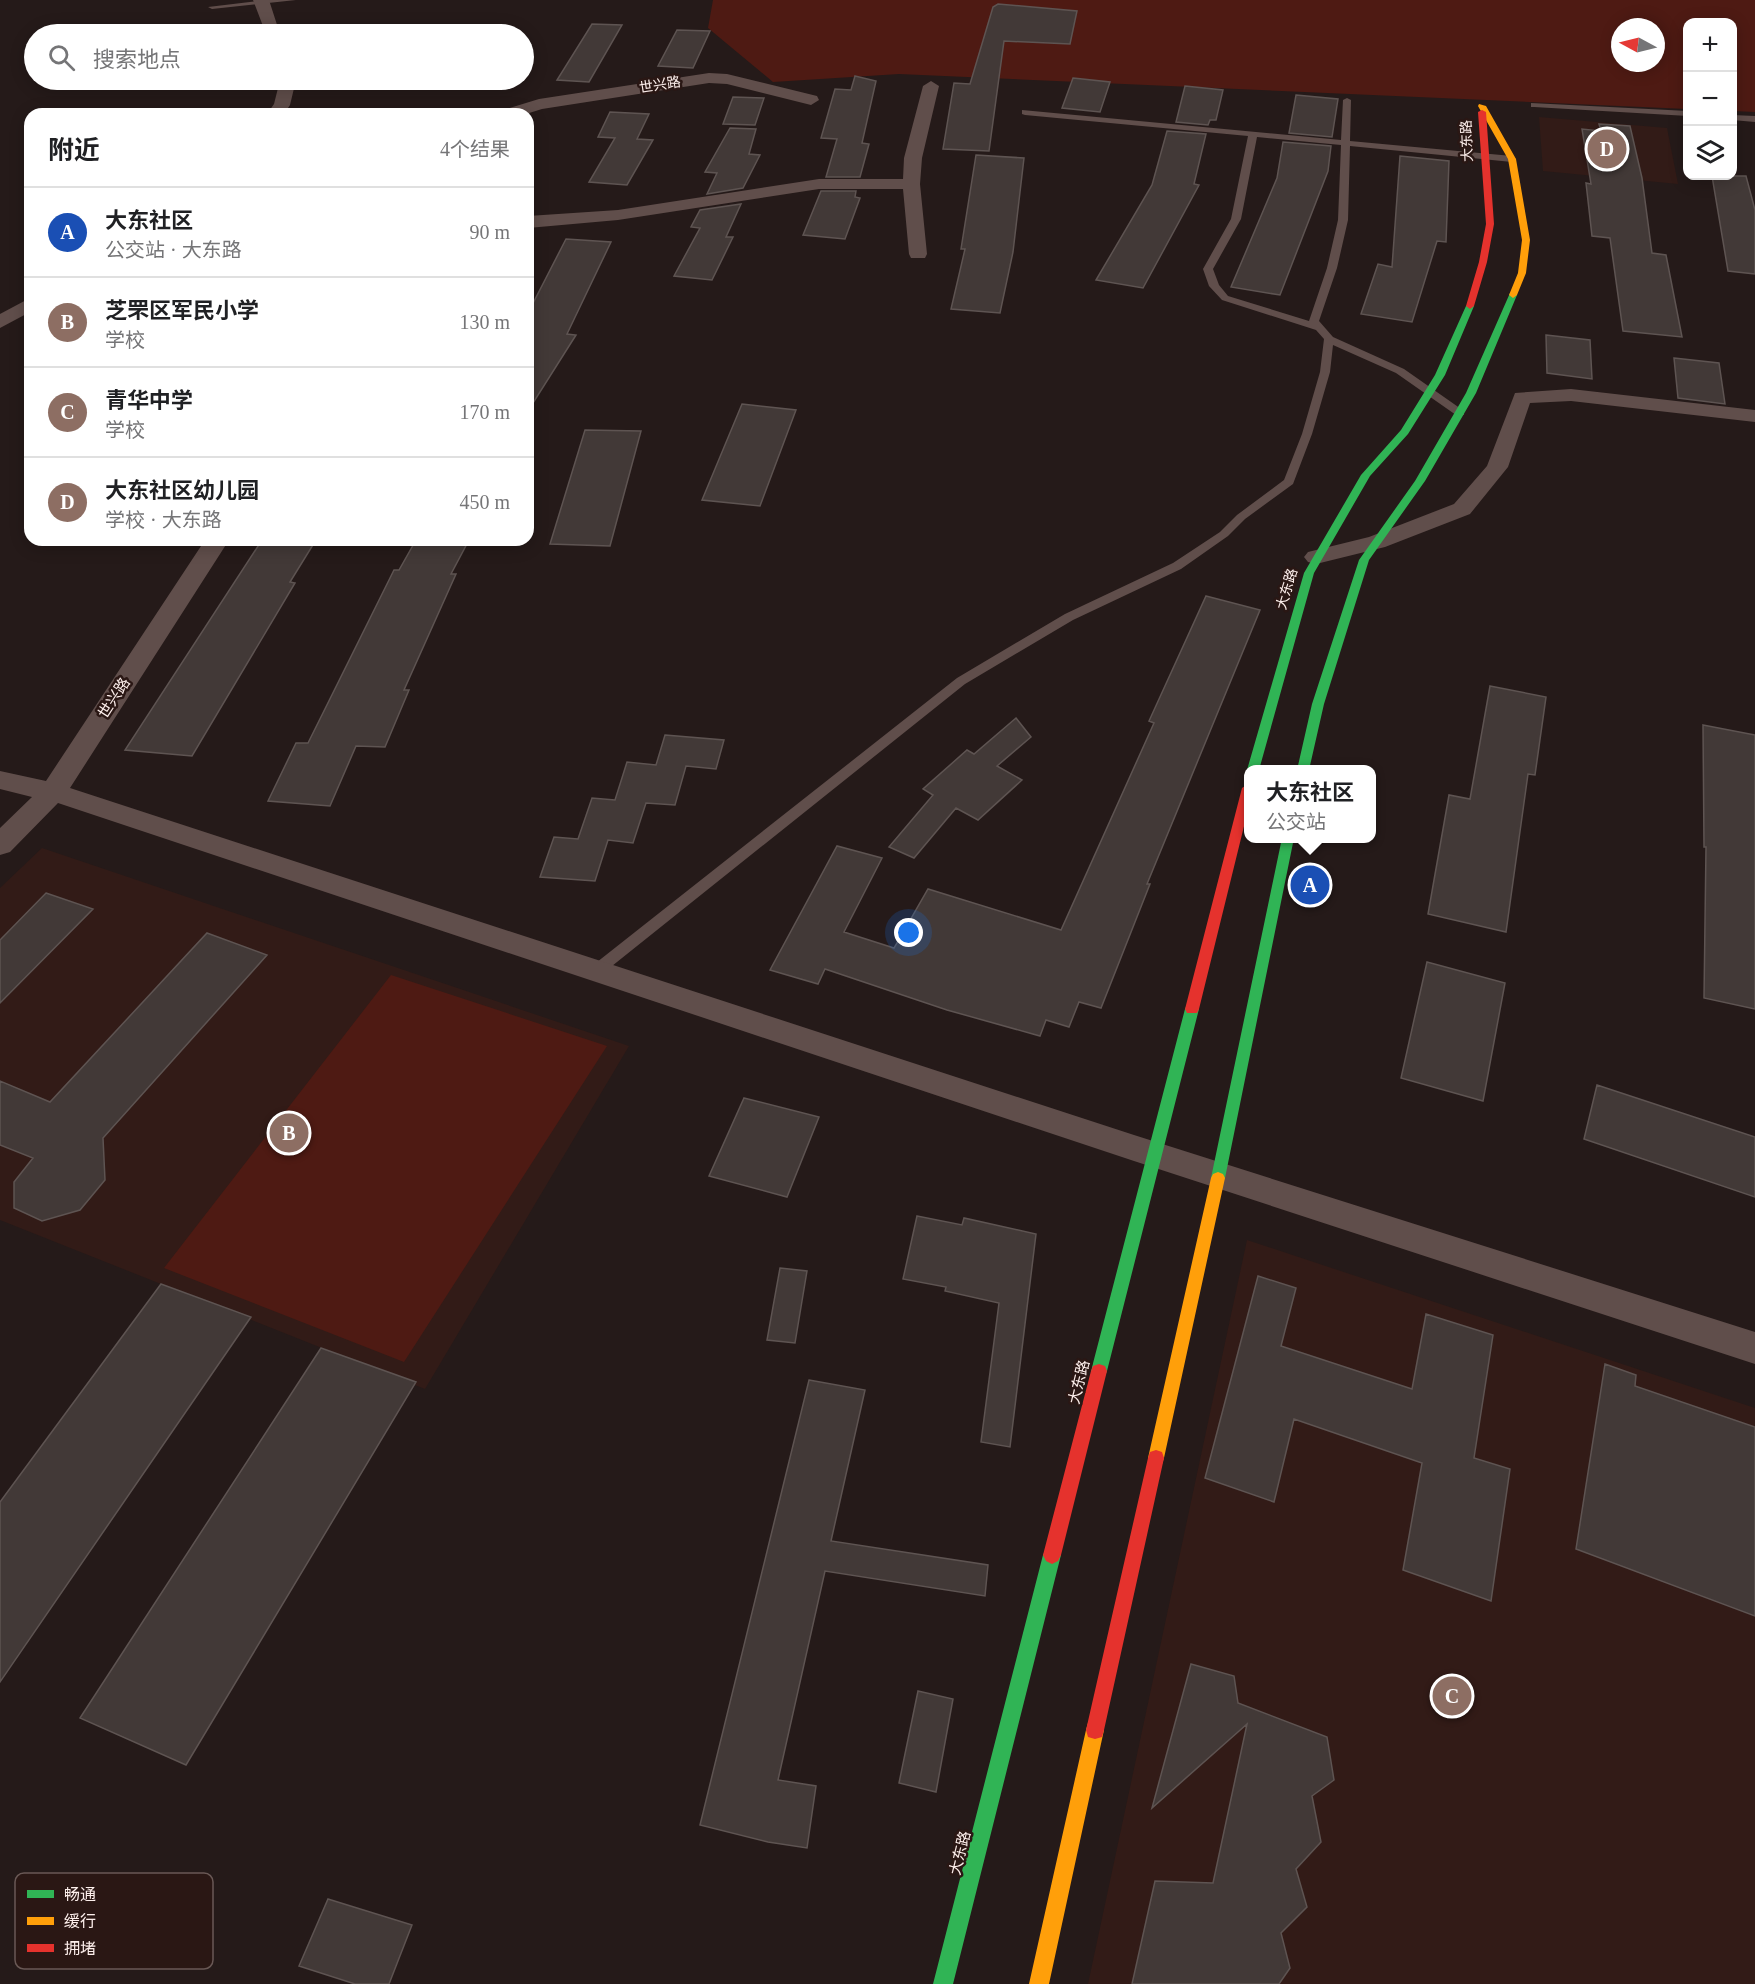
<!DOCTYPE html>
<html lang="zh">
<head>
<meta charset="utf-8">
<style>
	:root { --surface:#fff; --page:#f6f6f6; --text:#202124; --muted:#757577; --line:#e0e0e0; --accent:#111827 }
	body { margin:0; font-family:"Times New Roman","Noto Sans SC",serif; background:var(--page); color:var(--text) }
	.controls { position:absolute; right:18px; top:18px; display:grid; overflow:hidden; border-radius:12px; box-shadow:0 3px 15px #0003 }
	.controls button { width:54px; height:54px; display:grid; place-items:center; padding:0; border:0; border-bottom:2px solid var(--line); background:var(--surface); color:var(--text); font:30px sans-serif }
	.compass { position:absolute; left:1611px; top:18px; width:54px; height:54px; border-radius:50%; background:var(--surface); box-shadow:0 3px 15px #0003; rotate:277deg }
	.you { position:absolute; left:909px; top:933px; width:21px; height:21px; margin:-15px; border:4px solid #fff; border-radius:50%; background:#1a73e8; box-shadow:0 0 0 9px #1a73e833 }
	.badge { display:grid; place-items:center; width:39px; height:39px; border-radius:50%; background:var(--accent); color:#fff; font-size:20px; font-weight:700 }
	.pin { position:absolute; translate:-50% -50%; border:3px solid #fff; box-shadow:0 2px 6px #0006 }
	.popup { position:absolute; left:1244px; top:765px; width:132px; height:78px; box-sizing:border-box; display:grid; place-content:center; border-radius:12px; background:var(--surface); filter:drop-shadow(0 2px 4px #0005); font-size:20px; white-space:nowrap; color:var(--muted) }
	.popup b { font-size:22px; color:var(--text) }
	.popup::after { content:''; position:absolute; left:50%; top:100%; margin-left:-12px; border:12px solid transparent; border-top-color:var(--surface) }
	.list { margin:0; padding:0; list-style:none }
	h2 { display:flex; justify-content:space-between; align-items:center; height:78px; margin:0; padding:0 24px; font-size:26px }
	h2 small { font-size:20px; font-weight:400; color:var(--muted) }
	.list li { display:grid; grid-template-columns:39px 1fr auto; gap:18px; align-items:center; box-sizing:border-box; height:90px; padding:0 24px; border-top:2px solid var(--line) }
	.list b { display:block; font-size:22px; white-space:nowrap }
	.list p { margin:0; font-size:20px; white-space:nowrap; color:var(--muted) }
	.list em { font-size:20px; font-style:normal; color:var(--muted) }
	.icon { flex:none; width:33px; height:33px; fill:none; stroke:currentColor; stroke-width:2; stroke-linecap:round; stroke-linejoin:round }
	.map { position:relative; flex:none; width:1755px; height:1984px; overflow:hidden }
	.search { position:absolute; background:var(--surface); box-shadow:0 3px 15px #0003; left:24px; top:24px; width:510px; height:66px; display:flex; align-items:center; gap:15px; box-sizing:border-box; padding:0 21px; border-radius:33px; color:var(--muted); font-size:22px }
	.panel { position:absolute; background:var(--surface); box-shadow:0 3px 15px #0003; left:24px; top:108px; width:510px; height:438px; border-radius:18px }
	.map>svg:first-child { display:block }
	.built { fill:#321b17 }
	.green { fill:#4e1a13; fill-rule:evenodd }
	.building { fill:#423937; stroke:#5e5452; stroke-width:1.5 }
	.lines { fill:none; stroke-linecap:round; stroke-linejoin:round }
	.lane { fill:#604e4b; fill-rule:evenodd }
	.street { fill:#604e4b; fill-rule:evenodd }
	.fast { fill:#30b455; fill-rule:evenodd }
	.slow { fill:#ff9f0a; fill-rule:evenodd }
	.jam { fill:#e5322d; fill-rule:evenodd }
	.labels { text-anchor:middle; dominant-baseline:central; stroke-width:5; stroke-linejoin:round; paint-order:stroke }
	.far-street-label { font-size:14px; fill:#fdefec; stroke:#2a1714 }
	.street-label { font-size:15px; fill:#fdefec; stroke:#2a1714 }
	.key { fill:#2a1714; stroke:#695855; stroke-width:1.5 }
	.key-label { font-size:16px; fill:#fdefec }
</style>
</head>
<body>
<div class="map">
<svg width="1755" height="1984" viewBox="0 0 1755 1984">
	<rect width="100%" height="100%" fill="#251a19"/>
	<path class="built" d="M1539 117 1667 128 1678 184 1543 171Z
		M42 848 629 1046 425 1389 0 1220V888Z
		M1247 1240 1755 1408V1984H1088Z"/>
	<path class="green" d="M713 0H1755V112L1733 111 1732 22H1688L1687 109 899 74 773 82 708 28ZM1620 27H1656V63H1620Z
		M391 975 607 1046 404 1362 164 1268Z"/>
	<path class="building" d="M998 4 1077 11 1070 44 1004 41 989 151 943 149 954 83 970 84 993 7Z
		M592 24 622 25 589 82 557 80Z
		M677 30 710 31 693 68 658 66Z
		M855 76 876 81 862 143 869 144 860 177H826L837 139 821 138 835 89 851 90Z
		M1073 78 1110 82 1100 112 1062 108Z
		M1185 86 1223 90 1216 120H1210L1208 125 1176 122Z
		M1296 95 1338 99 1332 137 1289 133Z
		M733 97 764 98 755 125 723 124Z
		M610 112 649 114 637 139 653 140 627 185 589 182 615 138 598 137Z
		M1599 124 1630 126 1642 178 1652 253 1666 255 1682 337 1623 331 1610 238 1592 236 1586 183 1591 184 1582 129 1601 131Z
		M730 128 756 129 749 154 760 155 743 188 707 194 717 173 705 172Z
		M1167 131 1206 134 1194 184 1199 185 1143 288 1096 280 1152 185Z
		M1283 142 1331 146 1328 171 1280 295 1231 287 1277 178Z
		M976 155 1024 158 1013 252 1000 313 951 309 965 249H961Z
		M1400 156 1449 161 1446 242 1437 241 1412 322 1361 314 1378 264 1392 267Z
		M1712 176H1746L1755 210V274L1728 271Z
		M821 191H856L855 197 860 198 845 239 803 235Z
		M741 204 726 237H733L712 280 674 276 700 228 691 227 700 210Z
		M566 239 611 242 567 334 576 335 528 411V313Z
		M1546 335 1590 340 1592 379 1547 373Z
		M1674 358 1719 363 1725 404 1678 398Z
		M742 404 796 410 760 506 702 500Z
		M585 430 641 431 610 546 550 544Z
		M262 540H316L290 582 295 583 192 756 125 750Z
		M416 540H469L451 574H456L404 690H409L385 747 356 746 330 806 268 801 296 743H308L394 570H399Z
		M1206 596 1260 610 1147 884H1150L1101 1008 1079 1002 1069 1027 1046 1020 1040 1036 947 1010 825 969 818 984 770 970 837 846 882 858 844 932 894 948 928 889 1061 930 1154 723 1149 721Z
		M1490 686 1546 697 1535 775 1528 774 1506 932 1428 914 1449 795 1470 799Z
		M1016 718 1031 737 997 766 1022 780 978 820 956 808 914 858 889 847 933 795 923 789 967 750 974 754Z
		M1703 725 1755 735V1009L1704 998 1706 847H1704Z
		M665 735 724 740 716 769 686 766 675 805 646 803 633 843 608 840 595 881 540 877 554 837 578 839 592 798 615 800 627 762 656 765Z
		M46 893 93 909 0 1003V940Z
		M207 933 267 955 103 1138 105 1180 80 1210 42 1221 14 1208V1182L33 1158 0 1145V1081L50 1102Z
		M1427 962 1505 983 1483 1101 1401 1078Z
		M1597 1085 1755 1137V1197L1584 1139Z
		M744 1098 819 1117 787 1197 709 1176Z
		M917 1216 962 1225 964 1218 1036 1234 1010 1447 981 1442 999 1303 945 1291 946 1287 903 1279Z
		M780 1268 807 1271 795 1343 767 1340Z
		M1258 1276 1296 1288 1281 1346 1412 1389 1426 1314 1493 1335 1474 1458 1510 1469 1491 1601 1403 1570 1422 1463 1294 1419 1274 1502 1205 1478Z
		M161 1284 251 1317 0 1682V1502Z
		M321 1348 416 1382 186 1765 80 1718Z
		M1605 1364 1636 1375 1635 1386 1755 1427V1616L1576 1549Z
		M809 1380 865 1390 831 1541 988 1565 985 1596 825 1571 778 1780 816 1786 807 1848 768 1842 700 1825Z
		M1191 1664 1234 1676 1238 1703 1327 1737 1334 1780 1312 1796 1321 1842 1296 1869 1307 1907 1281 1933 1290 1968 1279 1984H1132L1155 1881 1213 1883 1247 1724 1152 1808Z
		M918 1691 953 1699 936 1792 899 1783Z
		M328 1899 412 1925 389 1984H355L299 1966Z"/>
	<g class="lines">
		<path class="lane" d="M266 0H296L212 9 208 7Z
			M1347 98 1351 100 1350 141 1512 156 1516 159 1512 162 1350 146 1348 220 1337 268 1319 321 1333 337 1404 369 1464 411V415H1456L1396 373 1333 345 1330 372 1312 434 1293 484 1245 519 1228 536 1181 569 1073 620 965 684 602 974H592L590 970 592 966 957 678 1065 614 1173 563 1220 532 1237 515 1284 480 1302 434 1320 372 1324 339 1316 330 1222 300 1209 286 1203 269 1231 219 1248 136 1025 115 1022 114V110L1341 140 1343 100ZM1257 137 1341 145 1338 220 1327 268 1309 321 1228 296 1219 285 1213 269 1241 219Z
			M1531 103 1688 111V116L1534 107H1531Z
			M1732 115 1755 116V122L1732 120Z"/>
		<path class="street" d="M253 0H269L280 34H266Z
			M709 73 727 74 817 96 819 100 811 105 727 84 709 83 542 109 526 114H501L503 110 539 99Z
			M280 80H296L290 105 284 114H267L274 104Z
			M931 81 939 86 922 158 920 184 927 254 925 258H911L909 254 903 189H819L618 220 528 228V216L618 210 819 179H903L904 158 923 86Z
			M30 298V312L0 328V314Z
			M1571 389 1755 410V422L1571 401 1530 403 1508 467 1470 514 1385 547 1316 564 1308 562 1304 557 1308 552 1369 537 1454 504 1487 466 1515 393Z
			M205 540H229L70 788 1134 1135 1755 1332V1364L1134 1161 58 803 10 852 0 855V828L32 797 0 789V771L46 781Z"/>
		<path class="fast" d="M1510 293 1517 295 1476 393 1425 481 1369 560 1324 704 1309 770H1297L1312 704 1359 560 1415 481 1466 393Z
			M1470 303 1474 306 1445 375 1408 434 1370 476 1314 573 1259 770H1248V772L1247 770 1304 573 1361 475 1401 430 1435 375 1466 306Z
			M1282 838H1294L1225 1178 1223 1182 1218 1184 1213 1182 1211 1178Z
			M1192 1004 1197 1005 1199 1009 1107 1371 1105 1376 1099 1378 1093 1376 1091 1371 1185 1009 1187 1005Z
			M1052 1546 1058 1549 1061 1555 953 1984H933L1043 1555 1046 1549Z"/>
		<path class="slow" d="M1479 104 1486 106 1516 159 1530 240 1526 273 1517 295 1513 298 1509 295 1518 273 1522 240 1508 159 1478 106Z
			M1218 1172 1223 1174 1225 1178 1164 1458 1162 1464 1156 1466 1150 1464 1148 1458 1211 1178 1213 1174Z
			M1095 1721 1102 1723 1104 1730 1049 1984H1029L1086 1730 1088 1723Z"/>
		<path class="jam" d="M1482 110 1486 112 1494 224 1487 262 1474 306 1470 309 1466 306 1479 262 1486 224 1478 112Z
			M1248 784V810L1199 1009 1197 1013H1187L1185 1009 1242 788Z
			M1099 1364 1105 1366 1107 1371 1061 1555 1058 1561 1052 1564 1046 1561 1043 1555 1091 1371 1093 1366Z
			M1156 1450 1162 1452 1164 1458 1104 1730 1102 1737 1095 1739 1088 1737 1086 1730 1148 1458 1150 1452Z"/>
	</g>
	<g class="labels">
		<g class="far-street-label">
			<text transform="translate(660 85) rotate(-9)">世兴路</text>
			<text transform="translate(1467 141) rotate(-92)">大东路</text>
			<text transform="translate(1287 589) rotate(-73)">大东路</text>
		</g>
		<g class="street-label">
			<text transform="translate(114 698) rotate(-57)">世兴路</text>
			<text transform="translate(1079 1382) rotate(-76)">大东路</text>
			<text transform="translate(960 1853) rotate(-76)">大东路</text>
		</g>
	</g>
	<rect x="15" y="1873" width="198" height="96" rx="9" class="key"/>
	<rect x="27" y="1890" width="27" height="8" fill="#30b455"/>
	<rect x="27" y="1917" width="27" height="8" fill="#ff9f0a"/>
	<rect x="27" y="1944" width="27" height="8" fill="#e5322d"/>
	<g class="key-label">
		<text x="64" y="1900">畅通</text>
		<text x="64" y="1927">缓行</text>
		<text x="64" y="1954">拥堵</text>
	</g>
</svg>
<div class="controls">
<button>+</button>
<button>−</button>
<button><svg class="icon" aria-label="layers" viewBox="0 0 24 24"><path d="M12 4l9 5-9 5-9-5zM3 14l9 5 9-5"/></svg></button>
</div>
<svg class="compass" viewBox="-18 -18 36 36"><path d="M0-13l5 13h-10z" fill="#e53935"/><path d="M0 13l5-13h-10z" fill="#757577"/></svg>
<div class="you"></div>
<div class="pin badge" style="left:1310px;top:885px;background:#1a4fb4">A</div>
<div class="popup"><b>大东社区</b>公交站</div>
<div class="pin badge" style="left:289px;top:1133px;background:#8d6e63">B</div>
<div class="pin badge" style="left:1452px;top:1696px;background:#8d6e63">C</div>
<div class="pin badge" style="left:1607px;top:149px;background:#8d6e63">D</div>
<div class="search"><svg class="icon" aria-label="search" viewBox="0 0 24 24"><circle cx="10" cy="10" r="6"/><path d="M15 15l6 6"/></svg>搜索地点</div>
<section class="panel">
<h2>附近<small>4个结果</small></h2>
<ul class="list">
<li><span class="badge" style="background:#1a4fb4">A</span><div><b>大东社区</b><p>公交站 · 大东路</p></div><em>90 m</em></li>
<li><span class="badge" style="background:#8d6e63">B</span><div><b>芝罘区军民小学</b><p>学校</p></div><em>130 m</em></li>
<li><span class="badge" style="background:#8d6e63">C</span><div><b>青华中学</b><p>学校</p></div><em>170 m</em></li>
<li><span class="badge" style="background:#8d6e63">D</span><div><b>大东社区幼儿园</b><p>学校 · 大东路</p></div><em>450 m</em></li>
</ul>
</section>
</div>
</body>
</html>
